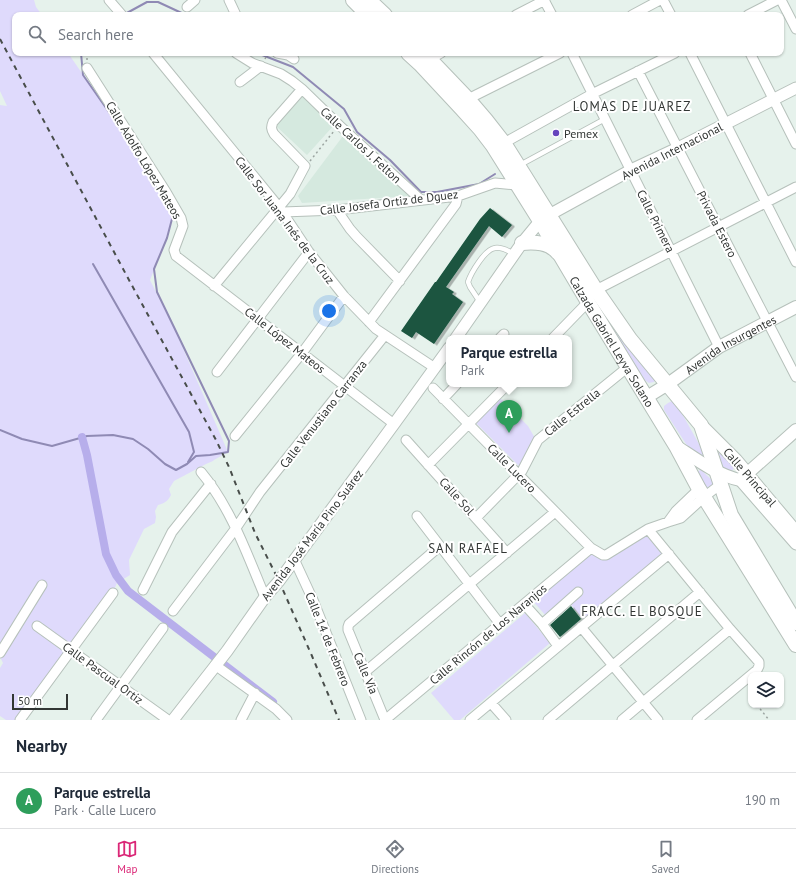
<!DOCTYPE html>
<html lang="en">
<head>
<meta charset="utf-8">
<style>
	:root { --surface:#fff; --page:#f2f2f3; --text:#1f2937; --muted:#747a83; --line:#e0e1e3; --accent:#db2777 }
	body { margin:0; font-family:"PT Sans",sans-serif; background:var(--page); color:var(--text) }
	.controls { position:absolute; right:12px; bottom:12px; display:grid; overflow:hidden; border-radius:8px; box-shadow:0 1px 3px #0004 }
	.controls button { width:36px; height:36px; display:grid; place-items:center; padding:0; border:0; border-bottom:1px solid var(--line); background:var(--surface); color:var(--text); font:20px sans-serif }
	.scale { position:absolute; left:12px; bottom:10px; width:56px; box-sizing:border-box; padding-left:4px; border:2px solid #323634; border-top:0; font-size:11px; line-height:14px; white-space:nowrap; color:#323634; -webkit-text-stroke:3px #fff; paint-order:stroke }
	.you { position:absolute; left:329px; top:311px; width:14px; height:14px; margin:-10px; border:3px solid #fff; border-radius:50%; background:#1a73e8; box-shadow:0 0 0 6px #1a73e833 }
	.badge { display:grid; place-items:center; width:26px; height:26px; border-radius:50%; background:var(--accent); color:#fff; font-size:13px; font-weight:700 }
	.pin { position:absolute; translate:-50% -33px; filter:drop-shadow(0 1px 2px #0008) }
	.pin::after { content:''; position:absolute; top:21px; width:14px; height:12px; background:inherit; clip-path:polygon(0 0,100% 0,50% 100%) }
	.popup { position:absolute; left:446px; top:335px; width:126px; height:52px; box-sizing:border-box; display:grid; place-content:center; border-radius:8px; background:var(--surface); filter:drop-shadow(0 1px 3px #0005); font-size:13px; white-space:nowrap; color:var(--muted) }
	.popup b { font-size:15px; color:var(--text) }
	.popup::after { content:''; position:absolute; left:50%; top:100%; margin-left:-8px; border:8px solid transparent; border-top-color:var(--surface) }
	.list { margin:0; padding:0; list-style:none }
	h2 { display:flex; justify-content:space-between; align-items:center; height:52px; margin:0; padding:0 16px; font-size:17px }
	h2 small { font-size:13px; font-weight:400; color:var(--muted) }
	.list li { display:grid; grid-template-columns:26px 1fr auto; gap:12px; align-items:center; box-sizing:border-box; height:56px; padding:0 16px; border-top:1px solid var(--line) }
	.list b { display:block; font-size:15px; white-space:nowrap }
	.list p { margin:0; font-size:13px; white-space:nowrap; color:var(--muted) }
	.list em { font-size:13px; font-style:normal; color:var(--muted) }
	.icon { flex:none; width:22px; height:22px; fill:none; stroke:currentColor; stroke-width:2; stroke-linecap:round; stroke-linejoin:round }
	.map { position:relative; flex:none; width:796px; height:720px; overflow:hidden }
	.search { position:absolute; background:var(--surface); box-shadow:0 1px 3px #0004; left:12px; right:12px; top:12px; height:44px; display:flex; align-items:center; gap:10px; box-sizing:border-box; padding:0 14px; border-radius:8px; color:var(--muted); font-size:15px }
	.sheet { height:108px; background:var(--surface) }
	nav { display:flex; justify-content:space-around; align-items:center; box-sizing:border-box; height:56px; border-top:1px solid var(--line); background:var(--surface); font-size:11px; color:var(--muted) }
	nav a { display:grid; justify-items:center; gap:2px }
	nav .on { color:var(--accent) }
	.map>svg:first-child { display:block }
	.built { fill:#d5e9df }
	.green { fill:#dfdafc }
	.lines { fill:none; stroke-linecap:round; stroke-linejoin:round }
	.stream { stroke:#8f8ab4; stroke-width:2 }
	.canal { stroke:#b7aeeb; stroke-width:8 }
	.building { fill:#1a543f; filter:url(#shadow) }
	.service-casing { stroke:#b6c1bb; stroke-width:6 }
	.minor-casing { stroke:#b6c1bb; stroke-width:11 }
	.tertiary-casing { stroke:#b6c1bb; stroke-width:13 }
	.secondary-casing { stroke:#b6c1bb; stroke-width:14 }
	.primary-casing { stroke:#b6c1bb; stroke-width:16 }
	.path { stroke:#9ca5a1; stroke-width:1.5; stroke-dasharray:2 3; stroke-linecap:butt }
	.service { stroke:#fff; stroke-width:4.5 }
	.minor { stroke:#fff; stroke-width:9 }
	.tertiary { stroke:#fff; stroke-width:11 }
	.secondary { stroke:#fff; stroke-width:12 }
	.primary { stroke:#fff; stroke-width:14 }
	.rail { stroke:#484d4a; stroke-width:2; stroke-dasharray:5 5; stroke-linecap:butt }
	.poi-dot { fill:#6644bd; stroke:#fff; stroke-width:1.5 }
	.labels { text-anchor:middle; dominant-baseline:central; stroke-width:4; stroke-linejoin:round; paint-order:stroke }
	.poi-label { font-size:12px; fill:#323634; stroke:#fff; text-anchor:start }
	.street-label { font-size:12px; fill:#323634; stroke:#fff }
	.neighbourhood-label { font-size:13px; letter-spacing:1px; fill:#323634; stroke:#fff }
</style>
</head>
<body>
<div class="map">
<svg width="796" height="720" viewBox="0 0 796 720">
	<defs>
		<filter id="shadow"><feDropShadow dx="3" dy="1.5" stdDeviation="0" flood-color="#0004"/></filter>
	</defs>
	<rect width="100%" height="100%" fill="#e6f2ec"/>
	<path class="built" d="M304 95 335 124 307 155 276 126Z
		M343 136 411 196 302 203 298 196Z"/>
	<path class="green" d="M0 0H34L36 7 42 15H15V53H68L162 189 173 215 167 238 150 280 175 330 228 452 214 460 213 461 206 464 174 481 169 489 171 495C168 501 165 503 158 505L155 511 156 517 155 523 144 529 129 560 130 575 117 583 113 592 24 720H6L0 716V668L3 663 0 657V105L7 106 0 91Z
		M552 232 656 378 654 382 649 383 643 379Z
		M499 397 528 426 536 440 521 468 474 421Z
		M672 401 676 403 708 460 688 447 664 410V406L668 403Z
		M717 448 734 465V468L732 471 726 470 723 467Z
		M701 470 713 481 714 484C712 486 709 488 706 487L697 473 698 471Z
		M655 531 671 550 585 621 566 599 546 616 532 600 594 549 610 554Z
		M525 613 550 643 460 720H454L431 693Z"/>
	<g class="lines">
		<path class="stream" d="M125 14 147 2H158L186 15
			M81 53 83 75 120 128
			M257 53 293 67 344 109 357 132 390 160 421 192H437L479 184 495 174
			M93 264 189 432 194 452 188 462
			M0 430 22 439 52 446 87 436 113 435 133 439 148 449 165 464 176 470 187 464 196 456 210 455 228 452 229 441 157 292 154 269 167 238 173 215 171 209"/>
		<path class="canal" d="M82 437 87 455 106 554 116 575 128 591 273 702"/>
	</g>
	<path class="building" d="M490 208 512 225 502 237 489 226 446 287 454 292 452 294 463 302 434 344 416 332 412 338 401 331 435 282H436L480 219Z
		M571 606 581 619 560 637 550 625Z"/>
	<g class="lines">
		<defs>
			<path id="service" d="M520 165 605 119
				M480 302 470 287 468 282C471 273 485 249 495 248 501 247 509 251 514 254"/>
			<path id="minor" d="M109 0 122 15
				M229 0 236 15
				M544 0 552 15
				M663 0 671 15
				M781 0 796 29
				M187 7 195 0
				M516 15 545 0
				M632 15 660 0
				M748 15 777 0
				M153 53 279 207 309 252 344 296 376 329 435 368
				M236 53 252 63 281 74 292 81 302 89 339 125 421 200
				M277 53 288 55 294 59
				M572 53 719 347
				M690 53 796 262
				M750 53 796 144
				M426 61 441 53
				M87 68 166 192 181 218 183 226 174 250 176 256 394 424
				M638 71 796 377
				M240 82 261 66
				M468 99 560 53
				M504 143 592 94 675 53
				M337 210 350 229 357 237 400 281
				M283 212 337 210 458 196 495 183 517 185
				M214 286 290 194 305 166 274 134C271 129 271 127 273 122L302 89
				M596 290 796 187
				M369 322 456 204 458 196
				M500 338 504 334
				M553 338 588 302
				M217 372 309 252
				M433 388 591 548 603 555H606L648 529 668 522 681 518 704 497 721 484
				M443 399 457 384
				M235 436 302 353 344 296
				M406 440 507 553
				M428 465 508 384
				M201 472C231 508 247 554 265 597
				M417 516 500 624
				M476 518 522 471 538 440 628 367
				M668 522 676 511 699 489
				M648 529 730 629 759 662V666L757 670 697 720
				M294 559 313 600 361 720
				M143 590 172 532 208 487 211 484
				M524 604 542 624 558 646
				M173 611 236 528 260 492 385 335
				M542 624 578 592
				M37 626 168 720
				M581 627 658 720
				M0 653 42 585
				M215 665 276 709 287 720
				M365 672 555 512
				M491 703 506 720
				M20 720 113 593
				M96 720 163 628
				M241 720 255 693
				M385 720 591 548
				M385 720 348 630V627L349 624 440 546
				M470 720 669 554
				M548 720 700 592
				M622 720 730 629"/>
			<path id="tertiary" d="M456 338 522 243 536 226 549 215 631 170 678 148 796 88
				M747 473 796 531
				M740 480 796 544
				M173 720 227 651 265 597 279 581 394 424 449 348"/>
			<g id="secondary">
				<path id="s1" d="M647 397 668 384 719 347 796 307"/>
				<path d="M701 425 736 460 747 473"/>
				<path d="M676 446C696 459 717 475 740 480L796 430"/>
			</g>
			<g id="primary">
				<path d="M353 0 368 15"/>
				<path d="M369 0 385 15"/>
				<path id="s2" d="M408 53 420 64 461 108 480 129 493 146 540 221 588 302 676 446 699 489 796 645"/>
				<path d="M424 53 468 99 486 120 504 143 596 290 630 339 701 425 731 515 796 623"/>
				<path d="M522 243C535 242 549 242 558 253"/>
			</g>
		</defs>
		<use href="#service" class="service-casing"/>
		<use href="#minor" class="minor-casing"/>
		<use href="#tertiary" class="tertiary-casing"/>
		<use href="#secondary" class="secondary-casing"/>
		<use href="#primary" class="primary-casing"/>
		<path class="path" d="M265 59 268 53
			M87 60V56L88 53
			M310 161 334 131
			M757 705 769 720"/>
		<use href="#service" class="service"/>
		<use href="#minor" class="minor"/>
		<use href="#tertiary" class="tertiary"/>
		<use href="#secondary" class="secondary"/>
		<use href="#primary" class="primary"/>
		<path class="rail" d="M0 39 129 280 216 440 229 467 255 533 279 581 312 656 339 720"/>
	</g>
	<circle class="poi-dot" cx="556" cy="133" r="4"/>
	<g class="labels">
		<g class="poi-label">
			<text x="564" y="133">Pemex</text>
		</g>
		<g class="street-label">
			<text transform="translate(361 145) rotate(43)">Calle Carlos J. Felton</text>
			<text transform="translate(672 151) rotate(-27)">Avenida Internacional</text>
			<text transform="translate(144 160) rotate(59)">Calle Adolfo López Mateos</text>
			<text transform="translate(389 202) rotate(-7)">Calle Josefa Ortiz de Dguez</text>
			<text transform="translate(285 220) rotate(53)">Calle Sor Juana Inés de la Cruz</text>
			<text transform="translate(656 221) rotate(63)">Calle Primera</text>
			<text transform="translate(717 224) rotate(63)">Privada Estero</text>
			<text transform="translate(285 340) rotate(38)">Calle López Mateos</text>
			<text stroke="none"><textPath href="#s2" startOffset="355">Calzada Gabriel Leyva Solano</textPath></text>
			<text stroke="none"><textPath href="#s1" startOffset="99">Avenida Insurgentes</textPath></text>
			<text transform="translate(572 412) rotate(-39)">Calle Estrella</text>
			<text transform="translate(323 414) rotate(-52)">Calle Venustiano Carranza</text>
			<text transform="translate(512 468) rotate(45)">Calle Lucero</text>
			<text transform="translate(750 477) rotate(49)">Calle Principal</text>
			<text transform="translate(457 496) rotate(48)">Calle Sol</text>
			<text transform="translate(312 535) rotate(-53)">Avenida José María Pino Suárez</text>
			<text transform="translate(488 634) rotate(-40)">Calle Rincón de Los Naranjos</text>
			<text transform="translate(328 639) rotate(68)">Calle 14 de Febrero</text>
			<text transform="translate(103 673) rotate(36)">Calle Pascual Ortiz</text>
			<text transform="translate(366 673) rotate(67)">Calle Vía</text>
		</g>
		<g class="neighbourhood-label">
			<text x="632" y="106">LOMAS DE JUAREZ</text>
			<text x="468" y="548">SAN RAFAEL</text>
			<text x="642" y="611">FRACC. EL BOSQUE</text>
		</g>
	</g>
</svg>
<div class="controls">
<button><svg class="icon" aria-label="layers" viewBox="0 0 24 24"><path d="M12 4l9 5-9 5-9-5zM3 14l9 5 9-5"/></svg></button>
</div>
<div class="scale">50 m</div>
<div class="you"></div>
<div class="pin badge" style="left:509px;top:433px;background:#2e9e5b">A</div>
<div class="popup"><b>Parque estrella</b>Park</div>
<div class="search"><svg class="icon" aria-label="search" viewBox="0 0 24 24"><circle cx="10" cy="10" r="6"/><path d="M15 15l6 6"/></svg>Search here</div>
</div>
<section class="sheet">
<h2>Nearby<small></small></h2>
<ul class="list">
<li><span class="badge" style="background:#2e9e5b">A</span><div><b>Parque estrella</b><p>Park · Calle Lucero</p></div><em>190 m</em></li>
</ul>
</section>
<nav>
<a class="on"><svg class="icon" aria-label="map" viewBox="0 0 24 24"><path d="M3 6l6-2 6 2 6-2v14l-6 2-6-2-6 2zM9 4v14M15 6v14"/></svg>Map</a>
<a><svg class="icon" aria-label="directions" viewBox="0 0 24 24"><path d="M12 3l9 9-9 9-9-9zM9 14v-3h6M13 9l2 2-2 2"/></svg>Directions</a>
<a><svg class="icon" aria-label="saved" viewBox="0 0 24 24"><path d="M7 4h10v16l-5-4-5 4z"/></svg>Saved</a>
</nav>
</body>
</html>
